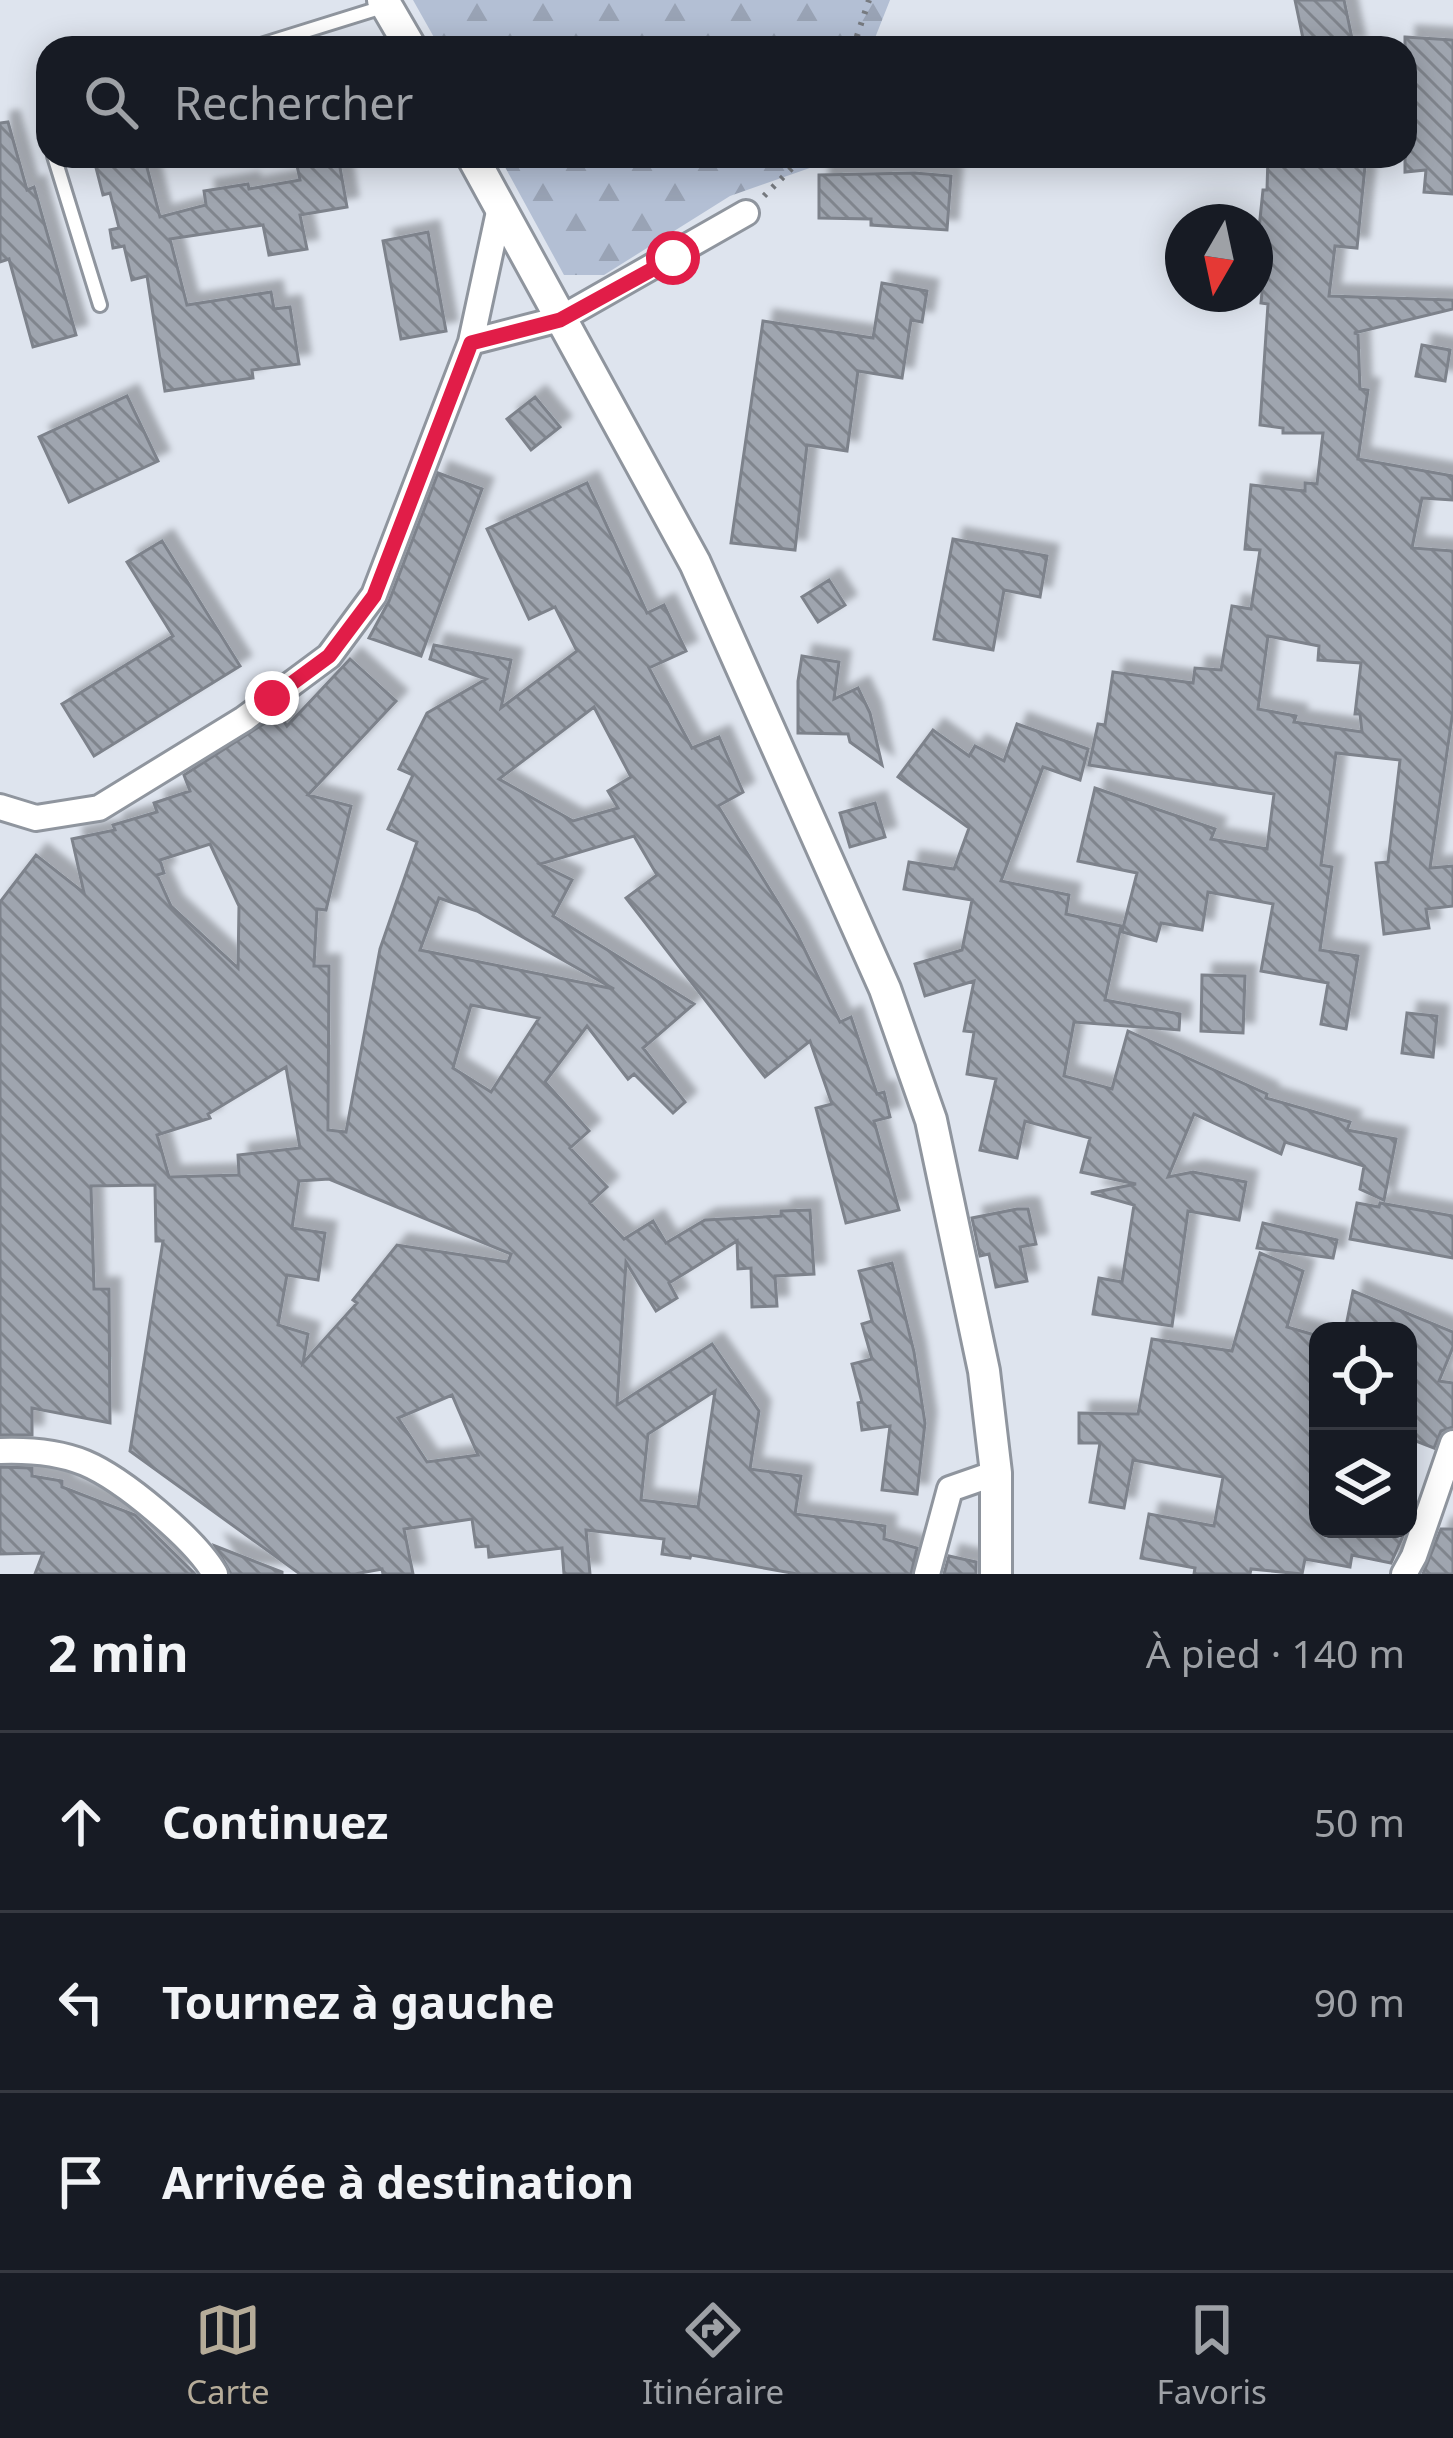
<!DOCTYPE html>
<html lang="fr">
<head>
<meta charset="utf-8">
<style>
	:root { --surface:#171b24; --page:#242831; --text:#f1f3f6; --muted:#9ea1a6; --line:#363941; --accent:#b6ac99 }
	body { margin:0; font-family:"Noto Sans",sans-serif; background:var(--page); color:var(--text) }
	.controls { position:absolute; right:36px; bottom:36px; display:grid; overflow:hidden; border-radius:24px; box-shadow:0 6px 30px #0003 }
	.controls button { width:108px; height:108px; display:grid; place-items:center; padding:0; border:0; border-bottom:3px solid var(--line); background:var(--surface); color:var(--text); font:60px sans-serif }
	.compass { position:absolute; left:1165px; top:204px; width:108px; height:108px; border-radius:50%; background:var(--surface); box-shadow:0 6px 30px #0003; rotate:189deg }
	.stop { position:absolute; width:36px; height:36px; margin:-27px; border:9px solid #e11d48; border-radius:50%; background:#fff }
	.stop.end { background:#e11d48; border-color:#fff; box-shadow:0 3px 12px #0008 }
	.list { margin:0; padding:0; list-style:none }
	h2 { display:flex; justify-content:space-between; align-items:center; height:156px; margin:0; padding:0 48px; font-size:51px }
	h2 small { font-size:39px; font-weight:400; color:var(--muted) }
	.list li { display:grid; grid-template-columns:78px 1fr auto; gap:36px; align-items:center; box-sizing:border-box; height:180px; padding:0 48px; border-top:3px solid var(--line) }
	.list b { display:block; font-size:45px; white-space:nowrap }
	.list em { font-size:39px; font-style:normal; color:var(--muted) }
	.icon { flex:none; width:66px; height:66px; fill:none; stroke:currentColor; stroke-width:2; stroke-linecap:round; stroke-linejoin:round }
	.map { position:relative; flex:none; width:1453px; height:1574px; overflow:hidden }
	.search { position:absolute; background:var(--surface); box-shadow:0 6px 30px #0003; left:36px; right:36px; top:36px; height:132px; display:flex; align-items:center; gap:30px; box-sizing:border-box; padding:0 42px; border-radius:36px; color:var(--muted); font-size:45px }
	.sheet { height:696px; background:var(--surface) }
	nav { display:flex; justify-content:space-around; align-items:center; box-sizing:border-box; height:168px; border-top:3px solid var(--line); background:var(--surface); font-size:33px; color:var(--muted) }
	nav a { display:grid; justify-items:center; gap:6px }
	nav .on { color:var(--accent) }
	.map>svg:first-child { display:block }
	.forest { fill:url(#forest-firs) }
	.building { fill:url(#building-back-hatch); stroke:#7d828b; stroke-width:3; fill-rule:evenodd; filter:url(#shadow) }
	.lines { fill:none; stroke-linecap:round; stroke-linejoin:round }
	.service-casing { stroke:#8f959e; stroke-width:18 }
	.minor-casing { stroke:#8f959e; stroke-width:30 }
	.tertiary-casing { stroke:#8f959e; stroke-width:36 }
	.path { stroke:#777b81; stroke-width:6; stroke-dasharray:3 9; stroke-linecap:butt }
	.service { stroke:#fff; stroke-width:12 }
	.minor { stroke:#fff; stroke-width:24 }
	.tertiary { stroke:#fff; stroke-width:30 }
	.route { stroke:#e11d48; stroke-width:15 }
</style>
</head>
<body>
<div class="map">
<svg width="1453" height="1574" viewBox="0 0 1453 1574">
	<defs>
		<pattern id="forest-firs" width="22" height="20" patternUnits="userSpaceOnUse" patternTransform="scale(3)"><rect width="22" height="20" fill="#b3bfd4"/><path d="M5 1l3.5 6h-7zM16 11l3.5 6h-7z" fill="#99a3b5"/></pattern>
		<pattern id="building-back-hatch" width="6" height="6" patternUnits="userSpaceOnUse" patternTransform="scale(3)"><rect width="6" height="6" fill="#9fa5af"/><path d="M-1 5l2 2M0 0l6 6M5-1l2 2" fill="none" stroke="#80858d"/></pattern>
		<filter id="shadow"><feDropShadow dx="11" dy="-11" stdDeviation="3" flood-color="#0004"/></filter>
	</defs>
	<rect width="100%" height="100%" fill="#dee4ee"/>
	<path class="forest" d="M413 0H890L871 48H440Z
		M499 156H827L824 163 730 196 604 275H564Z"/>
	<path class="building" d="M1295 0H1344L1354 48H1305Z
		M1405 37 1453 40V194L1424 192 1426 170 1405 172Z
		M8 122 27 190 34 187 76 335 33 347 9 259 0 262V123Z
		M93 156H144L160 217 206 205 204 191 248 184 249 189 300 180 295 156H338L347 207 300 215 307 249 269 255 263 225 170 239 187 305 271 292 274 309 290 307 299 364 252 370 253 378 165 391 147 276 132 280 124 246 113 248 110 230 119 228 110 193 103 195Z
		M1268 156H1366L1357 248 1335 246 1329 296 1453 300V309L1354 333 1358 334 1360 389 1368 390 1358 459 1453 476V500L1422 498 1412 548 1453 551V711L1430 868 1453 866V906L1426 909 1429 928 1384 934 1376 863 1388 862 1400 760 1336 753 1321 865 1332 867 1320 950 1358 956 1346 1029 1321 1024 1328 983 1261 971 1273 904 1208 892 1202 930 1161 923 1156 941 1122 932 1137 873 1078 861 1095 788 1215 829 1211 839 1267 849 1274 794 1089 765 1098 724 1105 725 1113 672 1193 683 1195 668 1221 670 1232 606 1251 609 1260 550 1245 549 1251 485 1305 491V483L1317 484 1323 433H1283V428L1260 425 1268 304 1261 303 1266 249 1257 248 1263 190H1267ZM1268 636 1319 646 1318 660 1361 663 1355 714H1360L1362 732 1294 722 1296 716 1258 709Z
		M915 173 951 176 947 230 871 225V219L819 218V175Z
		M428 232 446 331 401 339 383 241Z
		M882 283 927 291 922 322 911 320 902 378 858 371 847 451 807 445 795 550 731 543 763 321 873 338Z
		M1422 345 1450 350 1445 381 1416 376Z
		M127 396 158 461 69 502 39 437Z
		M535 397 560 427 531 450 507 419Z
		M438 473 482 489 421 656 369 638 389 601Z
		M587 483 647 613 664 605 686 651 649 668 692 748 719 737 743 792 718 806 796 932 840 1022 851 1017 877 1094 884 1092 890 1117 874 1121 899 1210 846 1223 816 1108 832 1104 810 1041 765 1077 626 898 657 875 634 836 540 864 572 880 553 916 694 1004 643 1048 685 1102 673 1113 634 1074 628 1079 587 1026 545 1082 589 1131 570 1148 607 1187 590 1203 624 1239 653 1221 666 1243 705 1220 781 1216V1211L810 1210 814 1274 775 1276 777 1306 752 1307 751 1268 738 1269 737 1241 669 1283 677 1298 656 1311 626 1262 617 1405 712 1344 759 1411 750 1469 801 1476 795 1514 885 1526 884 1539 917 1548 911 1574H797L691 1555 690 1558 662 1554 664 1539 586 1530 590 1574H564L562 1548 489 1557 488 1546 476 1547 472 1519 404 1529 413 1574H383L382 1569 355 1574H300L130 1451 163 1241H156L155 1185 91 1186 94 1289H109L110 1423 32 1408V1435H0V902L36 855 84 893 72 839 115 830 113 825 157 812 154 803 190 791 184 775 279 714 287 726 350 659 396 701 308 795 351 806 326 910 317 909 314 966H329L328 1130 346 1132 380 949 417 842 388 829 413 775 399 769 427 713 486 679 430 659 434 645 511 660 501 708 577 651 555 607 529 619 487 529ZM594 707 631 777 608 791 618 808 573 821 499 779ZM210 844 239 906 238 968 171 906 157 875 164 873 160 860ZM439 898 477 911 614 989 420 950ZM471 1005 539 1018 491 1092 453 1068ZM286 1067 300 1148 238 1155 239 1175 169 1177 157 1135 210 1118 208 1114ZM329 1179 511 1254 508 1262 397 1245 353 1300 357 1303 303 1363 308 1334 278 1325 287 1275 318 1280 325 1233 292 1228 299 1181ZM715 1391 698 1507 641 1500 648 1434ZM452 1395 478 1455 427 1462 398 1418Z
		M953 539 1047 556 1040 597 1004 590 993 650 934 639Z
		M162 541 240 666 94 756 62 704 173 636 127 562Z
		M829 580 845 605 818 622 802 597Z
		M802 656 839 662 834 699 858 688 870 713 882 765 850 742 848 734 798 733V681Z
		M1017 724 1088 749 1080 780 1043 767 1001 881 1069 895 1066 914 1121 926 1105 1000 1180 1014 1179 1030 1074 1022 1064 1076 1112 1089 1128 1031 1267 1094 1266 1098 1350 1122 1347 1130 1396 1139 1384 1200 1360 1189 1364 1166 1285 1142 1281 1154 1194 1114 1168 1177 1193 1172 1246 1182 1239 1220 1188 1211 1172 1326 1093 1314 1099 1278 1122 1282 1134 1205 1091 1193 1136 1184 1081 1172 1090 1138 1025 1121 1017 1158 980 1150 996 1079 967 1074 974 1032 964 1031 974 981 925 996 915 964 962 950 972 900 904 889 909 862 954 869 969 828 898 777 933 730 969 756 975 746 1004 761Z
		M875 803 885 837 850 847 840 813Z
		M1202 975 1245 976 1243 1033 1201 1031Z
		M1407 1013 1437 1016 1433 1057 1402 1053Z
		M1357 1203 1379 1207 1380 1203 1453 1216V1258L1350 1239Z
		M1017 1209H1028L1036 1244 1020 1247 1027 1281 996 1287 989 1254 980 1256 972 1218Z
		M1263 1223 1337 1240 1333 1258 1257 1248Z
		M1260 1253 1303 1271 1287 1327 1318 1336V1529H1406L1391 1563 1352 1555 1350 1567 1305 1559 1302 1574 1251 1569 1250 1574H1194L1195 1568 1141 1558 1149 1514 1214 1526 1223 1477 1133 1460 1124 1508 1090 1502 1100 1443H1079V1413L1138 1414 1152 1339 1232 1351Z
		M892 1263 914 1352 925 1423 917 1494 882 1490 890 1426 862 1430 858 1403 862 1402 852 1364 872 1359 862 1324 872 1321 859 1271Z
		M1353 1291 1453 1332V1347L1439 1381 1453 1383V1427L1441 1431 1434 1448 1408 1438V1331H1345Z
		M0 1467 32 1468V1476L62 1481V1487L135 1515 195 1574H35L43 1553 0 1554Z
		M1441 1529H1453V1574H1423Z
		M215 1546 282 1572V1574H231Z
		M949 1556 976 1562V1574H944Z"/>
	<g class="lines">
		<defs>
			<path id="service" d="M251 48 386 6
				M48 130V138
				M54 156 100 305"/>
			<path id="minor" d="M471 342 500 207
				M0 807 36 818 99 808 244 719 329 656 374 595 471 342 560 319 746 213
				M0 1451C28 1450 58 1452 85 1463 123 1479 195 1539 215 1574
				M927 1574 950 1489 996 1473
				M1404 1574 1414 1556 1453 1443"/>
			<path id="tertiary" d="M383 0 411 48
				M472 156 695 563 885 989 931 1120 984 1371 996 1473V1574"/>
		</defs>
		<use href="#service" class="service-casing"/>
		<use href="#minor" class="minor-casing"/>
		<use href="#tertiary" class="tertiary-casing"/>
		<path class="path" d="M853 48 869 0
			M764 196 804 156"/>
		<use href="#service" class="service"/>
		<use href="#minor" class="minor"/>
		<use href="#tertiary" class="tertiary"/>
	</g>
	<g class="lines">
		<path class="route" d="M272 698 329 656 374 596 471 343 560 320 673 258"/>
	</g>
</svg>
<div class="controls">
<button><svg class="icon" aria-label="locate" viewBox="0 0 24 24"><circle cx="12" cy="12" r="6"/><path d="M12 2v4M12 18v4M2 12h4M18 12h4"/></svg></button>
<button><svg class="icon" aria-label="layers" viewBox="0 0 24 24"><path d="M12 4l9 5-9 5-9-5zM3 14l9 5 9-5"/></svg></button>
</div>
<svg class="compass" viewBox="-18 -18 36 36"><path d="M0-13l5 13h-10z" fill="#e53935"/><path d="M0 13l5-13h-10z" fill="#9ea1a6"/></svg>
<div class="stop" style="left:673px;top:258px"></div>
<div class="stop end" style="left:272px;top:698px"></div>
<div class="search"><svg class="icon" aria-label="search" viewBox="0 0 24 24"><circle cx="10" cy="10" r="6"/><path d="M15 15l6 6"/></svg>Rechercher</div>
</div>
<section class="sheet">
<h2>2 min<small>À pied · 140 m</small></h2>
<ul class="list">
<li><svg class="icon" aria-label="ahead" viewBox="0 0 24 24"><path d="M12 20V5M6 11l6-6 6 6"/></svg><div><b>Continuez</b></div><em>50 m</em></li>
<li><svg class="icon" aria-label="left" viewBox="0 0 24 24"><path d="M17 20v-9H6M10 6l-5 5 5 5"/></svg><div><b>Tournez à gauche</b></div><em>90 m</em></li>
<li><svg class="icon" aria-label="arrive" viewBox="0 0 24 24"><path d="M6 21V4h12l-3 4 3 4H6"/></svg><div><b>Arrivée à destination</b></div></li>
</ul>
</section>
<nav>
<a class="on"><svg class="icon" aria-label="map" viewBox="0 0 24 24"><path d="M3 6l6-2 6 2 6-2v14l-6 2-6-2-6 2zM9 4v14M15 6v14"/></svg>Carte</a>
<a><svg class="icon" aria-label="directions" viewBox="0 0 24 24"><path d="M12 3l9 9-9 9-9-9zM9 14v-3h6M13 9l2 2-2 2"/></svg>Itinéraire</a>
<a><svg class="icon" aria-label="saved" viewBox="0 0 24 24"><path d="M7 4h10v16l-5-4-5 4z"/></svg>Favoris</a>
</nav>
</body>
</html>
